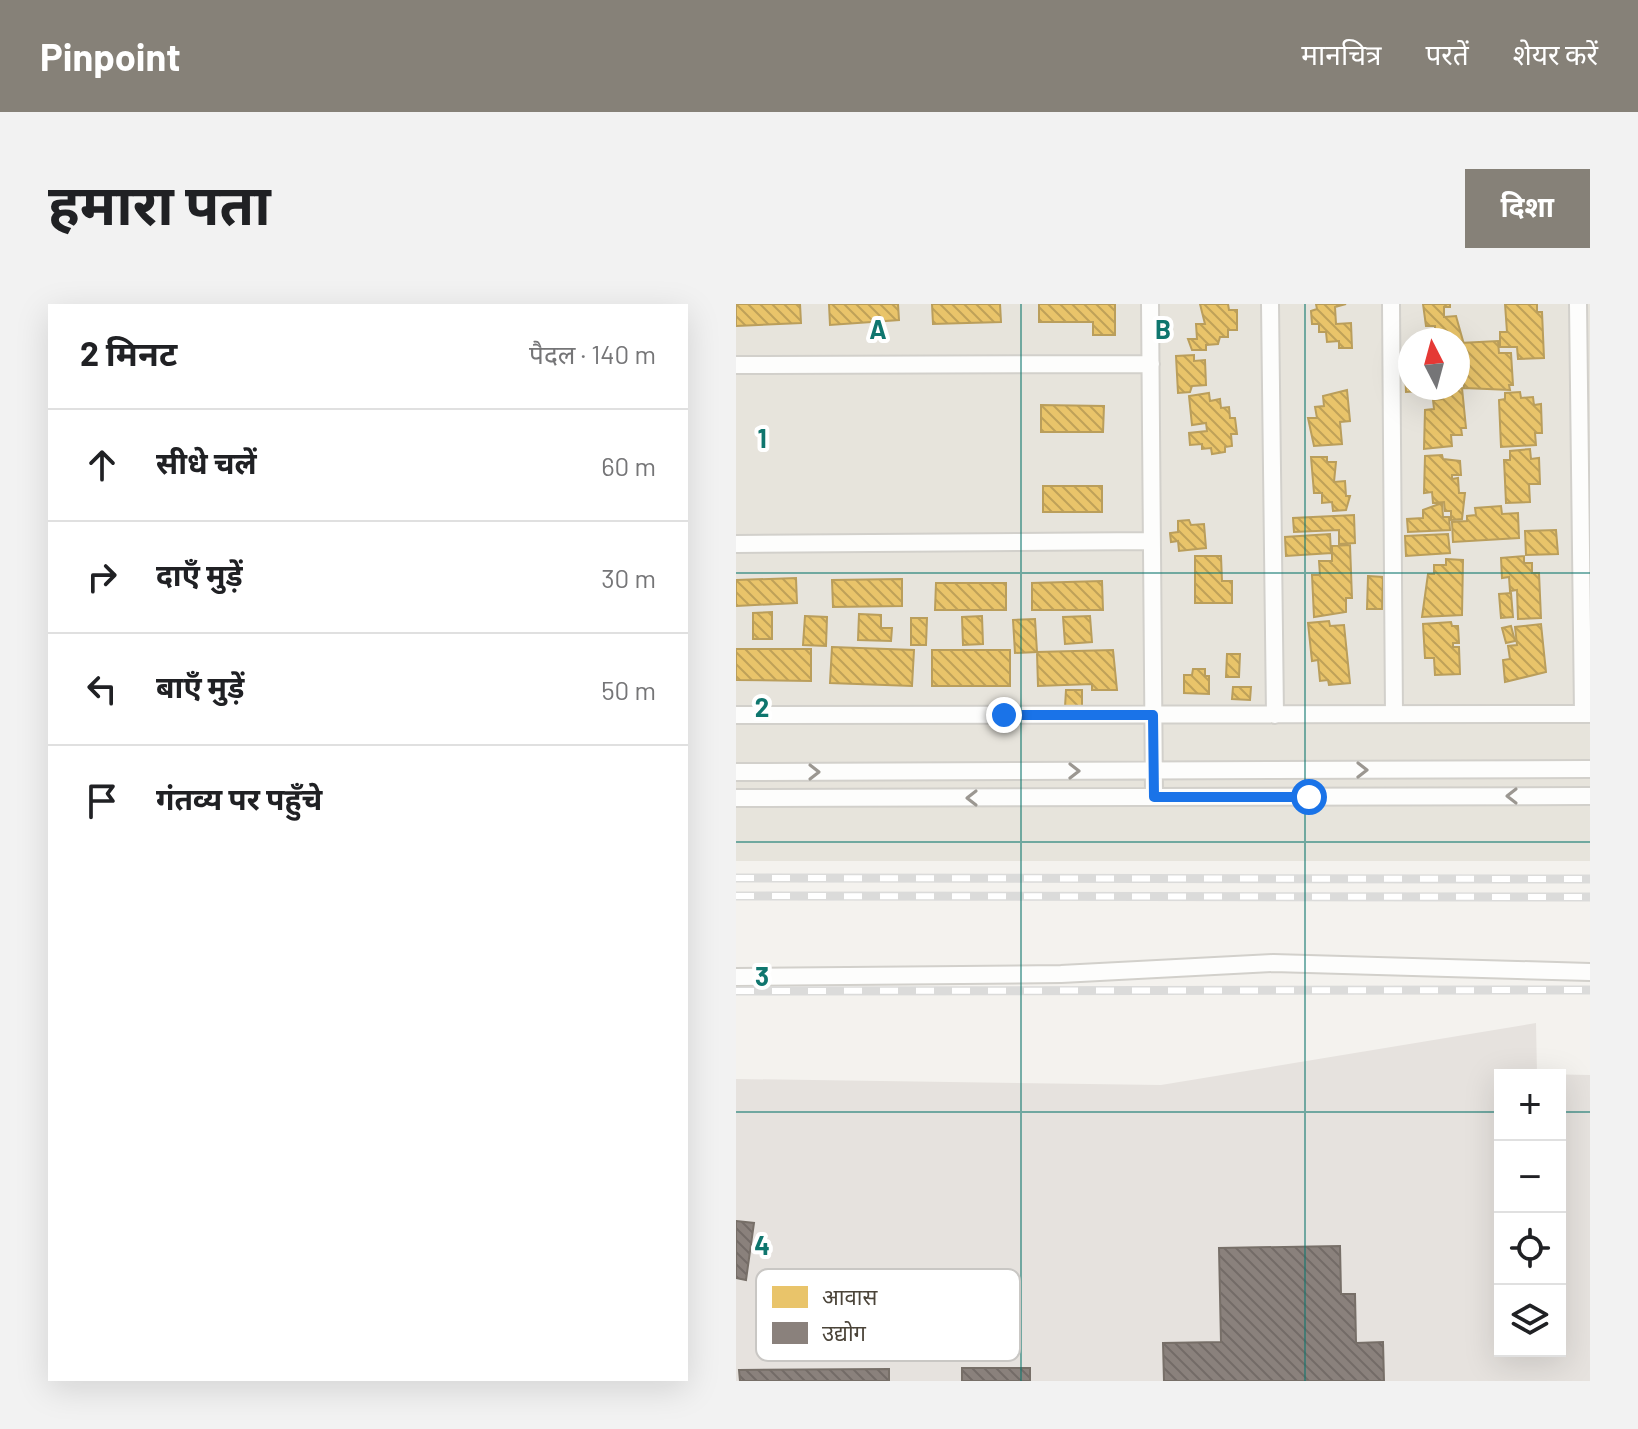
<!DOCTYPE html>
<html lang="hi">
<head>
<meta charset="utf-8">
<style>
	:root { --surface:#fff; --page:#f2f2f2; --text:#202124; --muted:#757577; --line:#e0e0e0; --accent:#868178 }
	body { margin:0; font-family:Barlow,"Noto Sans Devanagari",sans-serif; background:var(--page); color:var(--text) }
	.controls { position:absolute; right:24px; bottom:24px; display:grid; overflow:hidden; border-radius:0px; box-shadow:0 8px 32px #0002 }
	.controls button { width:72px; height:72px; display:grid; place-items:center; padding:0; border:0; border-bottom:2px solid var(--line); background:var(--surface); color:var(--text); font:40px sans-serif }
	.compass { position:absolute; left:662px; top:24px; width:72px; height:72px; border-radius:50%; background:var(--surface); box-shadow:0 8px 32px #0002; rotate:354deg }
	.stop { position:absolute; width:24px; height:24px; margin:-18px; border:6px solid #1a73e8; border-radius:50%; background:#fff }
	.stop.end { background:#1a73e8; border-color:#fff; box-shadow:0 2px 8px #0008 }
	.list { margin:0; padding:0; list-style:none }
	h2 { display:flex; justify-content:space-between; align-items:center; height:104px; margin:0; padding:0 32px; font-size:34px }
	h2 small { font-size:26px; font-weight:400; color:var(--muted) }
	.list li { display:grid; grid-template-columns:52px 1fr auto; gap:24px; align-items:center; box-sizing:border-box; height:112px; padding:0 32px; border-top:2px solid var(--line) }
	.list b { display:block; font-size:30px; white-space:nowrap }
	.list em { font-size:26px; font-style:normal; color:var(--muted) }
	.icon { flex:none; width:44px; height:44px; fill:none; stroke:currentColor; stroke-width:2; stroke-linecap:round; stroke-linejoin:round }
	.map { position:relative; flex:none; width:854px; height:1077px; overflow:hidden; border-radius:0px }
	header { display:flex; align-items:center; gap:48px; box-sizing:border-box; height:112px; padding:0 40px; background:var(--accent); color:#fff }
	header strong { font-size:38px }
	nav { display:flex; gap:44px; margin-inline-start:auto; font-size:28px }
	.intro { display:flex; align-items:center; justify-content:space-between; box-sizing:border-box; height:192px; padding:0 48px }
	h1 { margin:0; font-size:56px }
	.button { padding:20px 36px; border-radius:0px; background:var(--accent); color:#fff; font-size:28px; font-weight:700 }
	main { display:flex; gap:48px; padding:0 48px }
	aside { flex:1; background:var(--surface); border-radius:0px; box-shadow:0 8px 32px #0002 }
	.map>svg:first-child { display:block }
	.residential { fill:#e7e4dc; fill-rule:evenodd }
	.industrial { fill:#e6e2de; fill-rule:evenodd }
	.homes { fill:url(#homes-back-hatch); stroke:#ba9e5b; stroke-width:2 }
	.industry { fill:url(#industry-back-hatch); stroke:#776f68; stroke-width:2 }
	.lines { fill:none; stroke-linecap:round; stroke-linejoin:round }
	.minor-casing { stroke:#d2d0cb; stroke-width:20 }
	.minor { stroke:#fdfdfc; stroke-width:16 }
	.rail-casing { stroke:#dbdbda; stroke-width:9 }
	.rail { stroke:#fff; stroke-width:6; stroke-dasharray:18; stroke-linecap:butt }
	.oneway { stroke:#9b9791 }
	.route { stroke:#1a73e8; stroke-width:10 }
	.grid { fill:none; stroke:#0f766e; stroke-width:2; stroke-opacity:0.55 }
	.key { fill:#fff; stroke:#c9c7c4; stroke-width:2 }
	.key-label { font-size:22px; fill:#4b4439 }
	.grid-label { font-size:26px; text-anchor:middle; font-weight:bold; fill:#0f766e; stroke:#fff; stroke-width:8; stroke-linejoin:round; paint-order:stroke }
</style>
</head>
<body>
<header>
<strong>Pinpoint</strong>
<nav><a>मानचित्र</a><a>परतें</a><a>शेयर करें</a></nav>
</header>
<div class="intro"><h1>हमारा पता</h1><a class="button">दिशा</a></div>
<main>
<aside>
<h2>2 मिनट<small>पैदल · 140 m</small></h2>
<ul class="list">
<li><svg class="icon" aria-label="ahead" viewBox="0 0 24 24"><path d="M12 20V5M6 11l6-6 6 6"/></svg><div><b>सीधे चलें</b></div><em>60 m</em></li>
<li><svg class="icon" aria-label="right" viewBox="0 0 24 24"><path d="M7 20v-9h11M14 6l5 5-5 5"/></svg><div><b>दाएँ मुड़ें</b></div><em>30 m</em></li>
<li><svg class="icon" aria-label="left" viewBox="0 0 24 24"><path d="M17 20v-9H6M10 6l-5 5 5 5"/></svg><div><b>बाएँ मुड़ें</b></div><em>50 m</em></li>
<li><svg class="icon" aria-label="arrive" viewBox="0 0 24 24"><path d="M6 21V4h12l-3 4 3 4H6"/></svg><div><b>गंतव्य पर पहुँचे</b></div></li>
</ul>
</aside>
<div class="map">
<svg width="854" height="1077" viewBox="0 0 854 1077">
	<defs>
		<pattern id="homes-back-hatch" width="6" height="6" patternUnits="userSpaceOnUse" patternTransform="scale(2)"><rect width="6" height="6" fill="#e9c46a"/><path d="M-1 5l2 2M0 0l6 6M5-1l2 2" fill="none" stroke="#bfa158"/></pattern>
		<pattern id="industry-back-hatch" width="6" height="6" patternUnits="userSpaceOnUse" patternTransform="scale(2)"><rect width="6" height="6" fill="#8a817c"/><path d="M-1 5l2 2M0 0l6 6M5-1l2 2" fill="none" stroke="#736b67"/></pattern>
	</defs>
	<rect width="100%" height="100%" fill="#f4f2ee"/>
	<path class="residential" d="M0 0H854V557H0ZM674 36H722V84H674Z"/>
	<path class="industrial" d="M800 719 801 770 854 771V1077H0V775L425 781ZM764 771H824V1047H764Z"/>
	<path class="homes" d="M0 0H64L65 19 0 22Z
		M93 0H162L163 16 94 21Z
		M196 0H264L265 18 197 20Z
		M303 0H379V31H357V18H303Z
		M464 0H492L493 6H501V26H492V33H484L482 40 470 41V46H456L452 35H461L460 20H469Z
		M580 0H610L599 3 600 20 615 19 616 44H603V37L591 38 590 28H583V20H576L575 7 581 5Z
		M687 0H714V3H708V13L720 12 727 37 711 36V30L699 31V22H690Z
		M769 0H801V8H806L808 54 782 55 781 43H764V28H771Z
		M762 37 763 49H775L777 81H773L774 86 728 84V77H722L724 39Z
		M458 51V57L469 56 470 81 456 82 454 88 442 89 440 52Z
		M669 65H674V84L701 86 670 88Z
		M726 84 730 124H725L726 131H715L716 142 688 145 689 106 698 105 697 96 707 95 706 86Z
		M611 86 614 117 604 118 606 140 578 142 572 114H581L579 103 588 102 587 92Z
		M784 88 785 94 797 93 798 101 805 100 806 129H799L800 141 765 143 763 96 769 95V89Z
		M473 89 474 97 484 95 485 104 493 103 494 114H499L501 130H495L496 142 489 143V148L476 150 475 144 466 145V140L454 141 453 129 471 127 470 119 456 121 453 92Z
		M305 101 368 102 367 128H305Z
		M794 145 795 155 803 154 804 180H793L794 198 770 199 768 156H774V147Z
		M706 151 707 155 724 157 725 171H716V175L722 174 723 189H729L726 215 715 216V207H709L708 198 697 199 696 188 688 189 689 152Z
		M575 153H591V158H600L598 178 609 177 610 192H614L610 206 597 207 596 198 586 199V189H578Z
		M307 182H366V208H307Z
		M706 199 707 213H713L714 226 672 228 671 215 687 214V206Z
		M765 202 766 210 782 209 783 234 717 238 716 218 731 217V212L740 211 739 204Z
		M618 211 619 239 603 240V226L558 228 557 214Z
		M453 216 455 221 468 220 470 244 443 247 442 237 435 238 434 229 442 228V217Z
		M820 226 822 250 790 251 789 227Z
		M594 230 595 249 550 252 549 233Z
		M712 230 714 249 670 252 669 232Z
		M614 241 616 294H610V308L578 313 576 271H584L583 257H596V242Z
		M459 252H485L486 277H496V299H459Z
		M788 252V259H796V269H803L805 314 782 315 781 286 774 287 773 273 766 274 765 254Z
		M710 255 727 256 726 311 686 313 692 270H698V261H710Z
		M632 272 647 273 646 305H631Z
		M60 274 61 299 0 302V276Z
		M166 275V302L97 303 96 276Z
		M366 277 367 306H296V279Z
		M200 279H270V306H199Z
		M775 289 777 313 765 314 763 290Z
		M36 308V335H17V309Z
		M123 310 145 311V324H156L155 337 122 336Z
		M69 312 91 313 90 342 67 341Z
		M246 312 247 340 227 341 226 313Z
		M354 312 356 338 329 340 327 313Z
		M175 314H191L190 341H175Z
		M299 315 301 348 279 349 277 316Z
		M593 317 594 322 608 321 614 379 593 381 592 376 584 377 582 356 576 357 572 319Z
		M715 318 716 322H722L723 339H717V343H723L724 370 699 371 698 354H689L687 320Z
		M805 320 810 368 769 378 767 356 774 355 772 342 781 341 779 323Z
		M775 322 779 337 770 339 766 324Z
		M96 343 178 346 176 382 94 379Z
		M0 345H75V377L0 376Z
		M196 346H274V382H196Z
		M377 346 381 386H356V380L302 382 301 348Z
		M491 350H504L503 373H490Z
		M457 365H469V372H473V390L448 389V371H456Z
		M497 383H515L514 396 496 395Z
		M330 386H346V403H329Z"/>
	<path class="industry" d="M0 917 18 919 10 976 0 974Z
		M604 942 605 990H619L620 1039 647 1038 648 1077H428L427 1039 485 1038 483 944Z
		M226 1064H294V1077H226Z
		M153 1065V1077H4L3 1066Z"/>
	<g class="lines">
		<defs>
			<path id="minor" d="M414 0 418 493
				M534 0 539 411
				M655 0 658 410
				M842 0 847 410
				M0 61 415 60
				M0 240 416 237
				M0 411 854 410
				M0 468 854 465
				M0 494 854 492
				M0 673 325 670 537 659 854 668"/>
		</defs>
		<use href="#minor" class="minor-casing"/>
		<use href="#minor" class="minor"/>
		<defs>
			<path id="rail" d="M0 574 854 575
				M0 592 854 593
				M0 687 854 686"/>
		</defs>
		<use href="#rail" class="rail-casing"/>
		<use href="#rail" class="rail"/>
	</g>
	<defs><path id="oneway-chevron" d="M-2-3.5L2.5 0L-2 3.5" fill="none" stroke-width="1.6" stroke-linecap="round" stroke-linejoin="round" transform="scale(2)"/></defs>
	<g class="oneway">
		<use href="#oneway-chevron" transform="translate(626 466)"/>
		<use href="#oneway-chevron" transform="translate(338 467)"/>
		<use href="#oneway-chevron" transform="translate(78 468)"/>
		<use href="#oneway-chevron" transform="translate(776 492) rotate(180)"/>
		<use href="#oneway-chevron" transform="translate(236 494) rotate(180)"/>
	</g>
	<g class="lines">
		<path class="route" d="M268 411H417L418 493H573"/>
	</g>
	<path class="grid" d="M285 0V1077M569 0V1077M0 269H854M0 538H854M0 808H764M824 808H854"/>
	<rect x="20" y="965" width="264" height="92" rx="12" class="key"/>
	<rect x="36" y="982" width="36" height="22" fill="#e9c46a"/>
	<rect x="36" y="1018" width="36" height="22" fill="#8a817c"/>
	<g class="key-label">
		<text x="86" y="1001">आवास</text>
		<text x="86" y="1037">उद्योग</text>
	</g>
	<g class="grid-label">
		<text x="142" y="35">A</text>
		<text x="427" y="35">B</text>
		<text x="26" y="144">1</text>
		<text x="26" y="413">2</text>
		<text x="26" y="682">3</text>
		<text x="26" y="951">4</text>
	</g>
</svg>
<div class="controls">
<button>+</button>
<button>−</button>
<button><svg class="icon" aria-label="locate" viewBox="0 0 24 24"><circle cx="12" cy="12" r="6"/><path d="M12 2v4M12 18v4M2 12h4M18 12h4"/></svg></button>
<button><svg class="icon" aria-label="layers" viewBox="0 0 24 24"><path d="M12 4l9 5-9 5-9-5zM3 14l9 5 9-5"/></svg></button>
</div>
<svg class="compass" viewBox="-18 -18 36 36"><path d="M0-13l5 13h-10z" fill="#e53935"/><path d="M0 13l5-13h-10z" fill="#757577"/></svg>
<div class="stop" style="left:573px;top:493px"></div>
<div class="stop end" style="left:268px;top:411px"></div>
</div>
</main>
</body>
</html>
